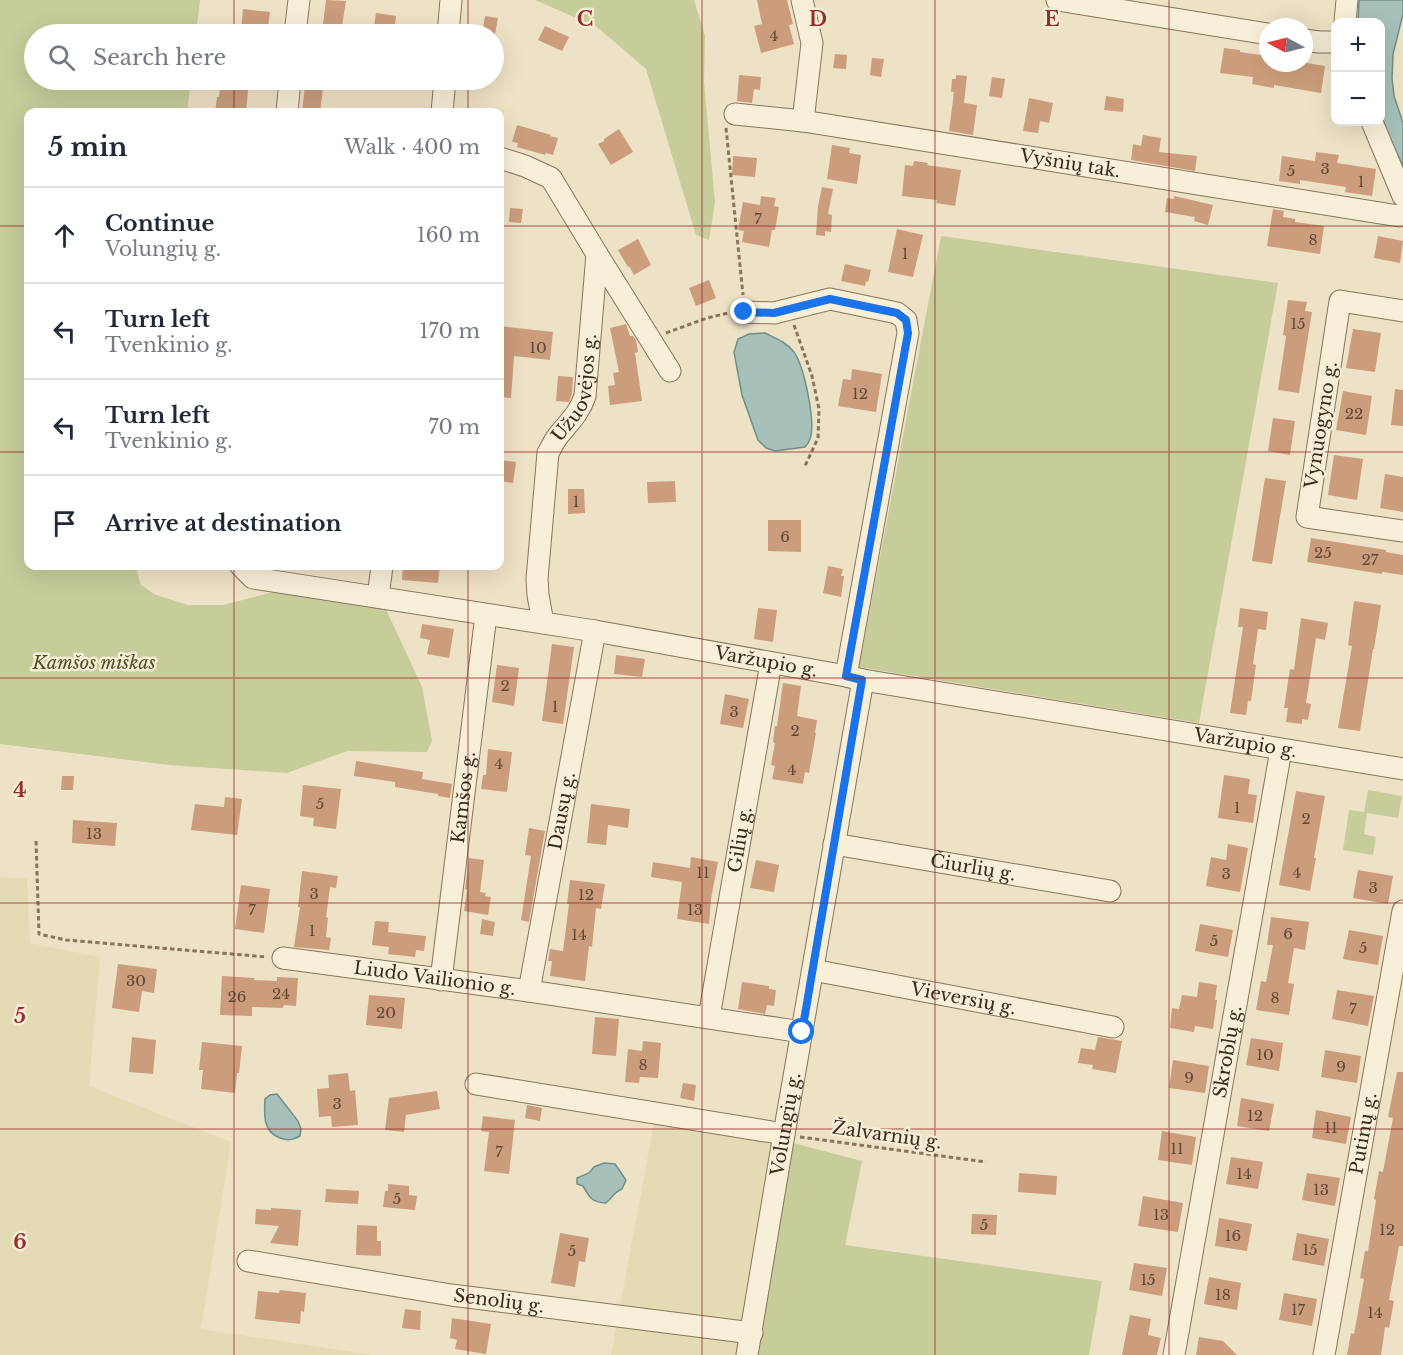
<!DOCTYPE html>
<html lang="en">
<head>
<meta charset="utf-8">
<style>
	:root { --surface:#fff; --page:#f6f6f7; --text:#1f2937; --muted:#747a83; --line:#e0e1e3 }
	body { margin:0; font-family:"Libre Baskerville",serif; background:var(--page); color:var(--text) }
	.controls { position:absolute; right:18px; top:18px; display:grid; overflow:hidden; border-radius:12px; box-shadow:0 6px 24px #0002 }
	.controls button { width:54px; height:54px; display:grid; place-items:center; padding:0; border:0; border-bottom:2px solid var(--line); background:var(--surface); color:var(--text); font:30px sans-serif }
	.compass { position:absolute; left:1259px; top:18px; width:54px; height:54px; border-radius:50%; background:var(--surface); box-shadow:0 6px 24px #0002; rotate:277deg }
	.stop { position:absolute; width:18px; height:18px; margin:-14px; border:4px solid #1a73e8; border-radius:50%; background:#fff }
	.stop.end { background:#1a73e8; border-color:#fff; box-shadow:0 2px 6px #0008 }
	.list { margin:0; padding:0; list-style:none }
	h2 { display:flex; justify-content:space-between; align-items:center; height:78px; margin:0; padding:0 24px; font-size:26px }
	h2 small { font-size:20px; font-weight:400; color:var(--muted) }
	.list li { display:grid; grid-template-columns:39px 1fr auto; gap:18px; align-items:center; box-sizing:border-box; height:96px; padding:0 24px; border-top:2px solid var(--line) }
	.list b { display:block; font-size:22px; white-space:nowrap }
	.list p { margin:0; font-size:20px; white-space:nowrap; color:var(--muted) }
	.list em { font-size:20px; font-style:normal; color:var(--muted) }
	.icon { flex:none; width:33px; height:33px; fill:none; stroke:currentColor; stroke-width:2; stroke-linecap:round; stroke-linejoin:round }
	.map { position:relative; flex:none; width:1403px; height:1355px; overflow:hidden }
	.search { position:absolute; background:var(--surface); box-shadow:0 6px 24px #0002; left:24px; top:24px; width:480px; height:66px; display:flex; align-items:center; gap:15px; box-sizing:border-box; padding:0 21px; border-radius:33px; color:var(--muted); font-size:22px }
	.panel { position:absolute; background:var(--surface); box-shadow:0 6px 24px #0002; left:24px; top:108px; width:480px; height:462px; border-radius:12px }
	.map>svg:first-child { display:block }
	.farmland { fill:#e3dbb3 }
	.green { fill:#c6cc9a }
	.water { fill:#a7c1ba; stroke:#6e9087; stroke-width:1.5 }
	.building { fill:#cb9d7c }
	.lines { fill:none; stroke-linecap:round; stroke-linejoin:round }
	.minor-casing { stroke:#89745c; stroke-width:23 }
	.path { stroke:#89745c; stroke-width:3; stroke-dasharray:4.5 3; stroke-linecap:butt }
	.minor { stroke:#f8efd9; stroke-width:21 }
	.route { stroke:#1a73e8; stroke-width:8 }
	.grid { fill:none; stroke:#972d2d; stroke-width:1.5; stroke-opacity:0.55 }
	.labels { text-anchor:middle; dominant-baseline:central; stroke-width:5; stroke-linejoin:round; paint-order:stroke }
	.number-label { font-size:15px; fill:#5e4836 }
	.street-label { font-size:18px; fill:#392c1f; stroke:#f5ecd5 }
	.park-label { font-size:18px; font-style:italic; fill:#495526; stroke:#f5ecd5 }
	.grid-label { font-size:20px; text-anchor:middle; font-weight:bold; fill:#972d2d; stroke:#f5ecd5; stroke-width:5; stroke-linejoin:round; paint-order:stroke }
</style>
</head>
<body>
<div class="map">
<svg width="1403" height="1355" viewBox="0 0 1403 1355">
	<rect width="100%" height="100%" fill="#eee2c6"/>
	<path class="farmland" d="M0 877 27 879 30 943 100 957 89 1086 231 1142 201 1329 373 1355H0Z
		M654 1123 774 1140 739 1355H611Z"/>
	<path class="green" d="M0 0H200L196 34H34V80H191L187 112H28V566H137V572L141 585 154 594 187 605H223L285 589 384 605 422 687 432 741 427 752 347 751 287 773 169 765 0 744Z
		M535 0H694L705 36 704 82 715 202 709 240 696 235 646 69 597 27Z
		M941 236 1278 283 1199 723 859 667Z
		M1368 790 1402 796 1398 818 1367 813 1364 834 1376 837 1373 855 1343 850 1349 810 1364 812Z
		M789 1142 862 1161 845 1245 1102 1281 1089 1355H752Z"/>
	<path class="water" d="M1359 0H1403V14L1393 54 1392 78 1394 96 1403 123V166L1381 120 1380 22H1358Z
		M765 333C775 338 786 342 793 351 804 364 816 423 810 439 809 442 807 445 805 447L775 451 766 448 758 440 742 395 734 352 738 339 749 334Z
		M277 1094 298 1121 301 1129 300 1136C293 1140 288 1141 280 1138 263 1132 264 1115 265 1099L270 1095Z
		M604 1163 615 1164 626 1180 622 1189C614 1192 612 1198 606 1203 591 1202 590 1198 583 1186L577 1184V1178L589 1173 594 1167Z"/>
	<path class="building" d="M326 0 346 1 342 26 323 24Z
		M757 0H787L793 24 789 25 794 44 761 53 754 26 762 24Z
		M243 9 270 12 267 34H250L251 31 241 30Z
		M376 13 396 16 394 34H373Z
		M485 16 498 18 495 34H482Z
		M545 26 569 37 562 51 538 40Z
		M1224 48 1240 50V52L1268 56V63H1307L1325 66 1321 93 1274 85V88L1252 84 1253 77 1220 73Z
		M835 54 847 55 846 69 833 68Z
		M872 58 884 59 881 77 870 75Z
		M739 75 761 77 760 90 754 89 752 103 737 101Z
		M956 75 967 76 964 103 977 105 973 135 949 131 954 92H951L952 79H956Z
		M992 77 1005 79 1002 98 989 96Z
		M221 80H249L246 112H215L217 97H219Z
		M305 86 323 88 320 112H302Z
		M1106 96 1124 99 1123 112 1104 110Z
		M1029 98 1053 103 1049 123 1040 121 1038 133 1023 131Z
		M517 125 551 135 550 136 558 138 553 155 546 153 545 155 517 147 518 143 512 142Z
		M619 129 633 152 611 165 598 144 604 141V139Z
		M1143 135 1161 138 1159 152 1197 156 1195 171 1131 160 1133 144 1141 146Z
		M832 145 850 148 849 153 861 155 857 184 827 179Z
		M1316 152 1339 155 1337 163 1376 169 1372 196 1345 192 1346 187 1300 180V184L1279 181 1282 156 1315 161Z
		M733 156 757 158 755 177 732 175Z
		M914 161 928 163 927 165 961 170 955 206 936 203 937 200 902 196 905 165 913 166Z
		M822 187 833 189 828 214 832 215 831 232 825 231V236L816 235 818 206Z
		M761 196 776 198 774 206 779 207 775 230H772L769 247 742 242 744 231 738 230 743 202 760 205Z
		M1174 196 1213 205 1208 225 1194 221 1195 217 1165 212 1167 198 1174 199Z
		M510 208 523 209 521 223 509 222Z
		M1273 209 1284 211 1283 217 1295 219V222L1324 226 1320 254 1267 246Z
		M897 229 923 235 913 277 888 272Z
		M1378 236 1403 241 1400 263 1374 258Z
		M638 239 651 265 634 275 629 266 628 267 618 250Z
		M845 264 871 270 868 282 866 281 865 286 841 281Z
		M709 280 716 298 696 306 689 288Z
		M1288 300 1307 302 1305 311 1312 312 1299 393 1278 390 1286 336 1283 335Z
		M626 324 630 336H633L636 340 638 352 635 353 642 401 610 405 608 386 615 385 613 373 619 372 610 328Z
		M500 326 553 332 550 360 514 356 511 398 500 397Z
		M1353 329 1381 333 1375 372 1346 368Z
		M852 369 882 374 876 412 838 406 843 379 851 380Z
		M558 376 573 377 572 394 569 402 556 401Z
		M1395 389 1403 390V426L1391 425Z
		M1343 391 1372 396 1366 435 1336 430Z
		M1273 418 1295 421 1290 455 1268 451Z
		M1334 455 1363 459 1357 500 1328 495Z
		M500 460 516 462 513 483 500 481Z
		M1385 474 1403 477V512L1380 508Z
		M1265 478 1286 481 1272 564 1252 561Z
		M675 481 676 502 648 503 647 482Z
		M568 489H584L585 513 568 514Z
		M768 520H801V552L768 551Z
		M1311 538 1386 550V552L1403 555V575L1382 572V574L1307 562Z
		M403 566H440L438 583 402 580Z
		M828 566 843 569 841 576H844L841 597 823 593Z
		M1354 601 1381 605 1374 649H1373L1360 731 1338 728 1352 646 1348 645Z
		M758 608 777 610 773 642 754 639Z
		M1240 608 1268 612 1266 630 1258 629 1253 664 1256 665 1251 701H1248L1246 715 1230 713 1243 627H1238Z
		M1301 618 1328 623 1325 640 1316 638 1306 703 1311 704 1308 720 1302 719V724L1286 722 1288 708H1284L1290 669 1294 670Z
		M422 624 454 629 449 658 427 654 430 640 420 638Z
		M552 644 574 647 563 724 542 721Z
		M616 655 645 659 642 677 614 674Z
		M497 665 519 668 514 706 492 702Z
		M783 683 801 686 797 716 817 720 815 733H816L809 773 805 772 803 784 772 779 775 766 771 765 775 743 773 742 775 726H777Z
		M725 694 749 699 743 728 720 724Z
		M488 749 512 752 507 792 481 789 483 775H486Z
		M356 761 423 772 422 779 452 784 450 798 438 796V794L395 787V782L354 776Z
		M1224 775 1250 779 1248 794 1257 795 1253 823 1218 818Z
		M62 776H74L73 790H61Z
		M303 785 341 789 336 829 313 826 314 818 300 816Z
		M1296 791 1325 796 1314 858H1316L1310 891 1279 885Z
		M225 797 242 799 237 835 191 830 195 804 224 807Z
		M591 804 630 809 628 828 608 825 606 845 587 843Z
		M73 820 117 823 115 846 72 843Z
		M529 828 545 831 529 922 521 920 531 856 525 855Z
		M1228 844 1248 848 1240 892 1206 886 1211 857 1226 860Z
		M691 857 718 862 711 899 709 924 677 919 682 882 651 877 653 862 690 868Z
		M469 858 484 860 480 892 486 893 485 896 491 897 488 915 464 911 467 890 465 889Z
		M756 860 779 865 774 892 750 888Z
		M1358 870 1393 876 1388 904 1353 898Z
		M302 871 338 876 336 888 330 887 326 917 328 918 326 937 331 938 329 950 294 947 300 907H298Z
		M570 880 605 884 601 909 596 908 592 947 589 946 585 981 550 976 552 961H548L550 949 563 951 569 904H567Z
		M241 885 270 889 264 933 235 929Z
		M1271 917 1309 922 1305 950 1294 948 1288 983 1294 984 1289 1015 1256 1010 1261 981 1266 982 1273 945H1267Z
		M482 919 495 922 493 936 480 934Z
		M375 921 389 922 388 932 426 936 424 951 416 950 415 957 388 954 389 947 372 945Z
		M1200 924 1233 930 1228 957 1195 951Z
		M1349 930 1383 936 1378 965 1343 959Z
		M118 964 157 969 154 993 142 991 139 1012 112 1008Z
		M222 976 254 978V980L277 981V977L298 978 296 1006 284 1005 283 1008 252 1007V1016L220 1015Z
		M742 982 769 986V989L776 990 774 1006 767 1005 765 1014 738 1009Z
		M1199 982 1217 985 1215 1000H1217L1213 1029 1195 1026 1194 1032 1170 1028 1172 1008 1179 1009 1182 995 1197 997Z
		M1337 990 1374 996 1368 1026 1332 1019Z
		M369 995 405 998 402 1029 366 1025Z
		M595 1017 619 1019 616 1056 592 1054Z
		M132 1037 156 1040 153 1074 129 1072Z
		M1098 1037 1122 1041 1116 1073 1092 1069 1093 1065 1078 1063 1081 1048 1095 1050Z
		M1251 1038 1283 1043 1279 1071 1246 1065Z
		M643 1041 661 1043 658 1078 640 1077 639 1083 625 1082 628 1049 642 1051Z
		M202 1042 242 1046 239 1073H237L235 1093 201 1089 203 1070H199Z
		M1325 1050 1361 1056 1357 1083 1321 1077Z
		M1173 1060 1209 1066 1205 1093 1169 1088Z
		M1397 1072H1403V1246H1399L1389 1300 1394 1301 1389 1328 1385 1327 1381 1355H1347L1351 1333 1354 1334 1364 1279 1360 1278 1365 1251H1368L1376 1200 1374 1199 1379 1171 1383 1172 1393 1118 1388 1117Z
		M348 1073 350 1091 355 1090 358 1125 332 1127 331 1116 319 1117 317 1089 329 1088 328 1075Z
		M683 1083 696 1085 694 1101 680 1098Z
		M437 1091 440 1109 406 1115 404 1132 385 1130 389 1098Z
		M1241 1098 1274 1104 1269 1131 1237 1126Z
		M527 1105 542 1108 540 1121 525 1118Z
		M1316 1110 1351 1117 1346 1144 1312 1138Z
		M483 1116 515 1120 509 1174 484 1171 489 1132 481 1131Z
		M1162 1131 1196 1137 1192 1165 1158 1160Z
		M1231 1157 1263 1162 1258 1189 1226 1184Z
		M1019 1173 1057 1176 1056 1195 1018 1192Z
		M1307 1173 1340 1178 1335 1206 1302 1200Z
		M388 1184 409 1186V1195L417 1196 415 1210 383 1207 385 1191H388Z
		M326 1189 359 1191 358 1204 325 1202Z
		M1143 1196 1183 1203 1178 1232 1138 1226Z
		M271 1208 301 1210 298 1246 270 1243 279 1226 255 1224 256 1209 271 1210Z
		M972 1214 997 1215 996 1235 971 1234Z
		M1219 1218 1252 1224 1247 1251 1215 1246Z
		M357 1225 377 1226V1241H381V1256L356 1255Z
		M560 1233 589 1238 585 1262 579 1261 575 1287 551 1283Z
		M1297 1233 1329 1239 1324 1266 1292 1260Z
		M1134 1263 1167 1268 1162 1296 1129 1290Z
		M1209 1277 1241 1283 1237 1310 1204 1304Z
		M280 1290 306 1293 304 1312 301 1311 300 1324 255 1319 258 1291 279 1293Z
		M1284 1293 1317 1299 1312 1326 1279 1320Z
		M405 1309 421 1311 420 1330 402 1328Z
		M1130 1315 1151 1319 1148 1335 1161 1338 1157 1355H1122Z
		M452 1318 491 1324 486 1354 455 1349 457 1340 450 1338Z
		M1199 1337 1223 1341 1237 1355H1196Z"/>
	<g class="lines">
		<defs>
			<g id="minor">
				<path d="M802 0 812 43 803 121"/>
				<path d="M1057 0 1268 34"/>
				<path d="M1345 22 1347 0"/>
				<path d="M295 34 299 0"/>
				<path d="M448 34 451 0"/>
				<path d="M1304 40 1319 42H1336"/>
				<path d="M287 112 290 80"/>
				<path d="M442 112 445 80"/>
				<path id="s1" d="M735 114 803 121 1399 216 1403 213"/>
				<path d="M1372 122 1403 196"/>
				<path d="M500 158 525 166 551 178 597 254 670 371"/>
				<path d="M1403 311 1340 301 1307 517 1403 531"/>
				<path d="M744 312 774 313 830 299 897 313 906 320 908 333 846 676"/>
				<path id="s2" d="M241 566 253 578 595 631 846 676 863 680 1403 769"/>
				<path d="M378 597 382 566"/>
				<path id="s3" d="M543 623 538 595 537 579 548 453C551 448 554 441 558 436 569 422 579 414 585 396L597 254"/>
				<path id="s4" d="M834 844 1110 891"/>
				<path id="s5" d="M283 958 529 991 802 1032"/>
				<path id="s6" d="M813 970 1113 1027"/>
				<path id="s7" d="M441 980 486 615"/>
				<path id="s8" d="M529 991 595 631"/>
				<path id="s9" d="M709 1017 771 663"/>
				<path d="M476 1084 784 1134"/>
				<path id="s10" d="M248 1261 451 1295 752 1333"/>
				<path id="s11" d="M747 1355 784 1134 863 680"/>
				<path id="s12" d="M1174 1355 1281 750"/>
				<path id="s13" d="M1324 1355 1403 911"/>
			</g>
		</defs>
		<use href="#minor" class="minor-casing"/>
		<path class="path" d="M726 128 743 295
			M794 325 812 376 819 409 818 438 805 466
			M666 333 707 318 728 313
			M36 841 39 934 66 940 267 957
			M800 1137 986 1162"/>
		<use href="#minor" class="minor"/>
	</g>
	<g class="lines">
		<path class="route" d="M744 312 774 313 830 299 897 313 906 320 908 333 846 676 862 680 802 1032"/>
	</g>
	<path class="grid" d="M234 0V34M468 0V34M702 0V1355M935 0V1355M1169 0V1355M234 80V112M468 80V112M0 226H28M500 226H1403M0 452H28M500 452H1403M234 566V1355M468 566V1355M0 678H1403M0 903H1403M0 1129H1403"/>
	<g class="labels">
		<g class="number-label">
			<text x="774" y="35">4</text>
			<text x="1325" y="168">3</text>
			<text x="1291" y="170">5</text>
			<text x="1361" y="181">1</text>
			<text x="758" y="218">7</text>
			<text x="1313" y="239">8</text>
			<text x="905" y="253">1</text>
			<text x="1298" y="323">15</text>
			<text x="538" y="347">10</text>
			<text x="860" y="393">12</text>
			<text x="1354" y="413">22</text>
			<text x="576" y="501">1</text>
			<text x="785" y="536">6</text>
			<text x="1323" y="552">25</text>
			<text x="1370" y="559">27</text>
			<text x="505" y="685">2</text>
			<text x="555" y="706">1</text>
			<text x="734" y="711">3</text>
			<text x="795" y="730">2</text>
			<text x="499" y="763">4</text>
			<text x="792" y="769">4</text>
			<text x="320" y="803">5</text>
			<text x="1237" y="807">1</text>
			<text x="1306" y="818">2</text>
			<text x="94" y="833">13</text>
			<text x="703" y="872">11</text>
			<text x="1297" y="872">4</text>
			<text x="1226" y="873">3</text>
			<text x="1373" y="887">3</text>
			<text x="314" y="893">3</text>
			<text x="586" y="894">12</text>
			<text x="252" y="909">7</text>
			<text x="695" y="909">13</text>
			<text x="312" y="930">1</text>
			<text x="1288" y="933">6</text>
			<text x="579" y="934">14</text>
			<text x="1214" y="940">5</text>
			<text x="1363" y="947">5</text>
			<text x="136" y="980">30</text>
			<text x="281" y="993">24</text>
			<text x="237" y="996">26</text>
			<text x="1275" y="997">8</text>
			<text x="1353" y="1008">7</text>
			<text x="386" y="1012">20</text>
			<text x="1265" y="1054">10</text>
			<text x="643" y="1064">8</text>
			<text x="1341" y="1066">9</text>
			<text x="1189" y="1077">9</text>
			<text x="337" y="1103">3</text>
			<text x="1255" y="1115">12</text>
			<text x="1331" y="1127">11</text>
			<text x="1177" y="1148">11</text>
			<text x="499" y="1151">7</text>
			<text x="1244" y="1173">14</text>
			<text x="1321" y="1189">13</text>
			<text x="397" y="1198">5</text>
			<text x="1161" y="1214">13</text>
			<text x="984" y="1224">5</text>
			<text x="1387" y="1229">12</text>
			<text x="1233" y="1235">16</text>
			<text x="1310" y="1249">15</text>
			<text x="572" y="1250">5</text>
			<text x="1148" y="1279">15</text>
			<text x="1223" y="1294">18</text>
			<text x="1298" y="1309">17</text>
			<text x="1375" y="1312">14</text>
		</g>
		<g class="street-label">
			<text stroke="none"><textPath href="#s1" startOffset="339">Vyšnių tak.</textPath></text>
			<text stroke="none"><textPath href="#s3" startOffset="244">Užuovėjos g.</textPath></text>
			<text transform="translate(1321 425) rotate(-81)">Vynuogyno g.</text>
			<text stroke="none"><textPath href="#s2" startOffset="537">Varžupio g.</textPath></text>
			<text stroke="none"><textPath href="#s2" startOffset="1023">Varžupio g.</textPath></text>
			<text stroke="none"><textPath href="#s7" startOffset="184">Kamšos g.</textPath></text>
			<text stroke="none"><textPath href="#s8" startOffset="183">Dausų g.</textPath></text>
			<text stroke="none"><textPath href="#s9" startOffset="180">Gilių g.</textPath></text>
			<text stroke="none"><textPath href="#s4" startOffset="141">Čiurlių g.</textPath></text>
			<text stroke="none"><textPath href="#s5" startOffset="153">Liudo Vailionio g.</textPath></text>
			<text stroke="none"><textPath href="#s6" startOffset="153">Vieversių g.</textPath></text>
			<text stroke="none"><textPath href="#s12" startOffset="308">Skroblų g.</textPath></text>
			<text stroke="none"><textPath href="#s11" startOffset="234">Volungių g.</textPath></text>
			<text stroke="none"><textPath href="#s13" startOffset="225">Putinų g.</textPath></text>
			<text transform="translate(887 1135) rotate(8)">Žalvarnių g.</text>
			<text stroke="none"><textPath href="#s10" startOffset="254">Senolių g.</textPath></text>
		</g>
		<g class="park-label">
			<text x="94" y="663">Kamšos miškas</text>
		</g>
	</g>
	<g class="grid-label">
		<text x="585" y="26">C</text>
		<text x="818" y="26">D</text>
		<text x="1052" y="26">E</text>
		<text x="20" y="797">4</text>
		<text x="20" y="1023">5</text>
		<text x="20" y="1249">6</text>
	</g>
</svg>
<div class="controls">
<button>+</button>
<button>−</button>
</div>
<svg class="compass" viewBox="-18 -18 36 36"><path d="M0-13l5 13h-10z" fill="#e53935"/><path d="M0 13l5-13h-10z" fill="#747a83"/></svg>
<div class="stop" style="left:802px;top:1032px"></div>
<div class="stop end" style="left:744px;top:312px"></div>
<div class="search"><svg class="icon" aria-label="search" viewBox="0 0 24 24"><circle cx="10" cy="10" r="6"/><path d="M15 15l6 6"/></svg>Search here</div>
<section class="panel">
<h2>5 min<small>Walk · 400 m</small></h2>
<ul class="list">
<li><svg class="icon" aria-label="ahead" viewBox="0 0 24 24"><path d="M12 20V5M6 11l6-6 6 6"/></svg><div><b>Continue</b><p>Volungių g.</p></div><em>160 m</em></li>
<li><svg class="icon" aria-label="left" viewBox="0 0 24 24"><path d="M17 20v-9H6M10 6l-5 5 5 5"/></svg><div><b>Turn left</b><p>Tvenkinio g.</p></div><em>170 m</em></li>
<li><svg class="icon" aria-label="left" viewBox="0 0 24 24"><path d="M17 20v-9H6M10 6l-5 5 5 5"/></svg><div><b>Turn left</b><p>Tvenkinio g.</p></div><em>70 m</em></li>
<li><svg class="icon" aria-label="arrive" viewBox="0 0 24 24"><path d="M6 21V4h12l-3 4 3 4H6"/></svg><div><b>Arrive at destination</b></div></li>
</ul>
</section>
</div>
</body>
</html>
